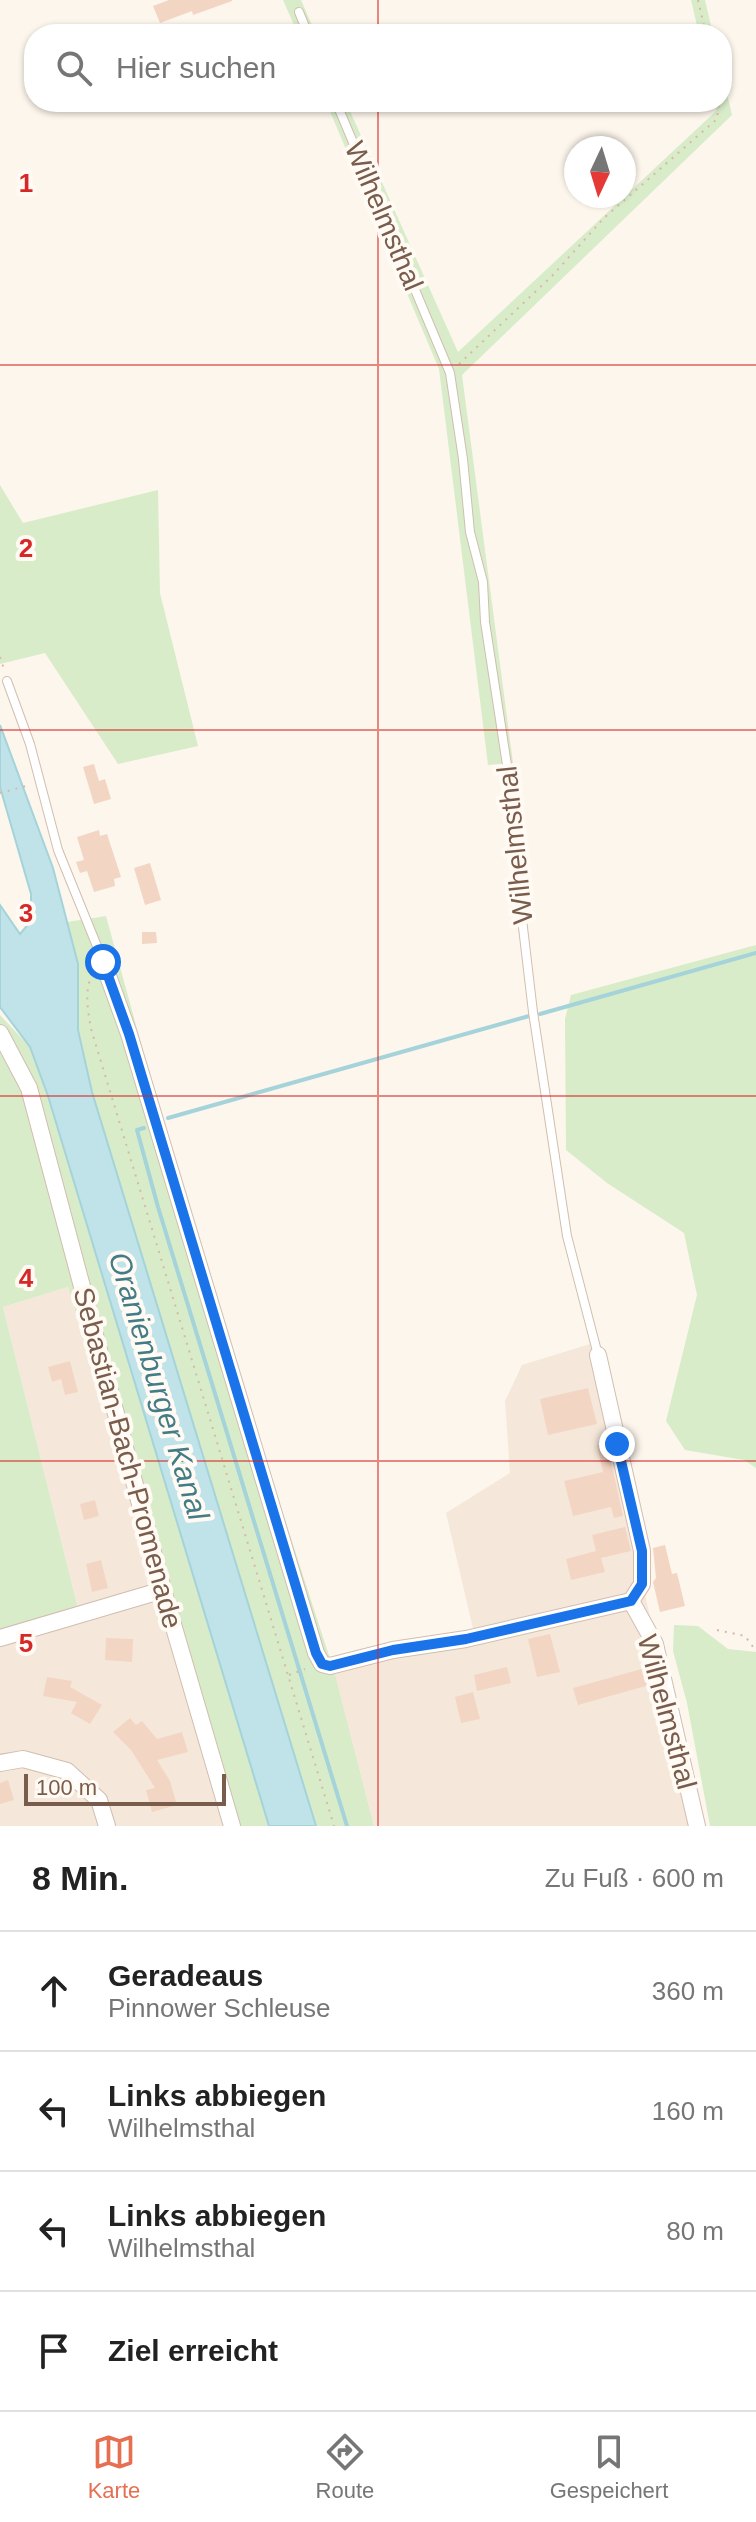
<!DOCTYPE html>
<html lang="de">
<head>
<meta charset="utf-8">
<style>
	:root { --surface:#fff; --page:#f2f2f2; --text:#222; --muted:#767676; --line:#e0e0e0; --accent:#e76f51 }
	body { margin:0; font-family:Arial,sans-serif; background:var(--page); color:var(--text) }
	.compass { position:absolute; left:564px; top:136px; width:72px; height:72px; border-radius:50%; background:var(--surface); box-shadow:0 2px 6px #0004; rotate:184deg }
	.scale { position:absolute; left:24px; bottom:20px; width:202px; box-sizing:border-box; padding-left:8px; border:4px solid #7a5c4d; border-top:0; font-size:22px; line-height:28px; white-space:nowrap; color:#7a5c4d; -webkit-text-stroke:6px #fffaf3; paint-order:stroke }
	.stop { position:absolute; width:24px; height:24px; margin:-18px; border:6px solid #1a73e8; border-radius:50%; background:#fff }
	.stop.end { background:#1a73e8; border-color:#fff; box-shadow:0 2px 8px #0008 }
	.list { margin:0; padding:0; list-style:none }
	h2 { display:flex; justify-content:space-between; align-items:center; height:104px; margin:0; padding:0 32px; font-size:34px }
	h2 small { font-size:26px; font-weight:400; color:var(--muted) }
	.list li { display:grid; grid-template-columns:52px 1fr auto; gap:24px; align-items:center; box-sizing:border-box; height:120px; padding:0 32px; border-top:2px solid var(--line) }
	.list b { display:block; font-size:30px; white-space:nowrap }
	.list p { margin:0; font-size:26px; white-space:nowrap; color:var(--muted) }
	.list em { font-size:26px; font-style:normal; color:var(--muted) }
	.icon { flex:none; width:44px; height:44px; fill:none; stroke:currentColor; stroke-width:2; stroke-linecap:round; stroke-linejoin:round }
	.map { position:relative; flex:none; width:756px; height:1826px; overflow:hidden }
	.search { position:absolute; background:var(--surface); box-shadow:0 2px 6px #0004; left:24px; right:24px; top:24px; height:88px; display:flex; align-items:center; gap:20px; box-sizing:border-box; padding:0 28px; border-radius:32px; color:var(--muted); font-size:30px }
	.sheet { height:584px; background:var(--surface) }
	nav { display:flex; justify-content:space-around; align-items:center; box-sizing:border-box; height:112px; border-top:2px solid var(--line); background:var(--surface); font-size:22px; color:var(--muted) }
	nav a { display:grid; justify-items:center; gap:4px }
	nav .on { color:var(--accent) }
	.map>svg:first-child { display:block }
	.residential { fill:#f5e8da }
	.green { fill:#d8ecc9 }
	.water { fill:#bfe3e8; stroke:#a5d3da; stroke-width:2 }
	.lines { fill:none; stroke-linecap:round; stroke-linejoin:round }
	.stream { stroke:#a5d3da; stroke-width:4 }
	.building { fill:#f3d5c3 }
	.service-casing { stroke:#d1beb0; stroke-width:10 }
	.minor-casing { stroke:#d1beb0; stroke-width:18 }
	.path { stroke:#d9b8a5; stroke-width:2; stroke-dasharray:2 6; stroke-linecap:butt }
	.service { stroke:#fff; stroke-width:8 }
	.minor { stroke:#fff; stroke-width:16 }
	.route { stroke:#1a73e8; stroke-width:10 }
	.grid { fill:none; stroke:#d62828; stroke-width:2; stroke-opacity:0.55 }
	.labels { text-anchor:middle; dominant-baseline:central; stroke-width:8; stroke-linejoin:round; paint-order:stroke }
	.street-label { font-size:28px; fill:#7a5c4d; stroke:#fffaf3 }
	.water-label { font-size:30px; font-style:italic; fill:#437c86; stroke:#fffaf3 }
	.grid-label { font-size:26px; text-anchor:middle; font-weight:bold; fill:#d62828; stroke:#fffaf3; stroke-width:8; stroke-linejoin:round; paint-order:stroke }
</style>
</head>
<body>
<div class="map">
<svg width="756" height="1826" viewBox="0 0 756 1826">
	<rect width="100%" height="100%" fill="#fdf6ec"/>
	<path class="residential" d="M68 1287 232 1826H0V1636L79 1611 3 1307Z
		M590 1344 696 1826H374L335 1674 474 1633 446 1513 510 1473 505 1401 522 1365Z"/>
	<path class="green" d="M283 0H301L316 34H298Z
		M691 0H705L713 34H699Z
		M722 72 732 115 462 375 513 763 488 765 439 369 326 102H346L458 352 716 111 715 102H722Z
		M0 485 23 523 158 490 160 593 198 746 118 764 45 653 0 664Z
		M106 916 158 1105 161 1138 335 1674 374 1826H316L92 1092 78 1030V964L67 922Z
		M756 945V1468L744 1460 685 1450 666 1421 697 1295 684 1233 607 1183 566 1150 565 1019 571 995Z
		M0 1015 30 1047 48 1096 269 1826H232L68 1287 3 1307 79 1612 0 1636Z
		M674 1625 698 1626 728 1649 756 1652V1826H710L687 1703 673 1651Z"/>
	<path class="water" d="M0 725 53 868 78 964V1030L92 1092 316 1826H269L48 1096 30 1047 0 1007V905L20 934 31 921V894L0 787Z"/>
	<g class="lines">
		<path class="stream" d="M540 1014 756 953
			M168 1118 529 1016
			M144 1128 137 1130 158 1207 347 1826"/>
	</g>
	<path class="building" d="M169 0H232V1L193 15 192 11 160 23 153 6Z
		M94 764 99 781 105 779 111 799 94 804 83 767Z
		M99 830 100 836 107 834 121 877 114 879 115 886 94 892 87 871 80 873 76 862 84 860 77 837Z
		M150 863 161 900 145 905 134 868Z
		M142 932H156L157 943 142 944Z
		M70 1361 78 1392 65 1395 61 1379 52 1382 48 1367Z
		M588 1388 597 1424 548 1435 540 1399Z
		M607 1443 623 1516 614 1518 611 1507 573 1516 564 1481 603 1472 597 1445Z
		M95 1500 99 1516 84 1520 80 1504Z
		M625 1527 631 1551 601 1558 605 1572 571 1580 566 1559 596 1551 592 1535Z
		M665 1545 672 1574 677 1573 685 1606 660 1612 653 1582 656 1578 653 1548Z
		M101 1560 108 1588 92 1592 86 1564Z
		M550 1634 560 1672 537 1677 528 1639Z
		M106 1638 133 1639 132 1662 105 1660Z
		M507 1667 511 1683 477 1691 474 1675Z
		M649 1667 653 1684 578 1705 573 1688Z
		M47 1677 72 1681 70 1687 102 1705 90 1724 71 1713 77 1702 43 1696Z
		M473 1692 480 1719 461 1723 455 1697Z
		M130 1718 136 1725 142 1721 157 1739 182 1732 188 1752 157 1760 170 1781 177 1805 152 1812 146 1790 155 1788 131 1750 113 1732Z
		M8 1780 14 1800 0 1804V1783Z"/>
	<g class="lines">
		<defs>
			<path id="service" d="M299 12 308 34
				M336 102 450 373 463 459 470 532 483 582 485 622 517 830 522 919 533 1012 567 1236 598 1355
				M7 681 30 744 58 850 103 961"/>
			<path id="minor" d="M103 962 129 1034 316 1653 322 1664 330 1666 393 1650 466 1639 631 1601 642 1584V1551L598 1355
				M0 1033 29 1088 163 1590 232 1826
				M631 1601 655 1644 697 1826
				M0 1638 163 1590
				M0 1763 23 1759 67 1771 99 1800 107 1826"/>
		</defs>
		<use href="#service" class="service-casing"/>
		<use href="#minor" class="minor-casing"/>
		<path class="path" d="M698 0 706 34
			M459 364 552 276 604 218 717 119 719 102
			M0 657 5 672
			M0 793 30 785
			M92 974C84 992 88 1011 91 1029L334 1826
			M717 1630 745 1636 756 1651
			M289 1675 305 1669"/>
		<use href="#service" class="service"/>
		<use href="#minor" class="minor"/>
	</g>
	<g class="lines">
		<path class="route" d="M103 962 129 1034 316 1653 322 1664 330 1666 393 1650 466 1639 631 1601 642 1584V1551L617 1444"/>
	</g>
	<path class="grid" d="M378 0V34M378 102V1826M0 365H756M0 730H756M0 1096H756M0 1461H756"/>
	<g class="labels">
		<g class="street-label">
			<text transform="translate(384 216) rotate(67)">Wilhelmsthal</text>
			<text transform="translate(515 845) rotate(-96)">Wilhelmsthal</text>
			<text transform="translate(128 1458) rotate(75)">Sebastian-Bach-Promenade</text>
			<text transform="translate(667 1712) rotate(75)">Wilhelmsthal</text>
		</g>
		<g class="water-label">
			<text transform="translate(159 1386) rotate(73)">Oranienburger Kanal</text>
		</g>
	</g>
	<g class="grid-label">
		<text x="26" y="192">1</text>
		<text x="26" y="557">2</text>
		<text x="26" y="922">3</text>
		<text x="26" y="1287">4</text>
		<text x="26" y="1652">5</text>
	</g>
</svg>
<svg class="compass" viewBox="-18 -18 36 36"><path d="M0-13l5 13h-10z" fill="#e53935"/><path d="M0 13l5-13h-10z" fill="#767676"/></svg>
<div class="scale">100 m</div>
<div class="stop" style="left:103px;top:962px"></div>
<div class="stop end" style="left:617px;top:1444px"></div>
<div class="search"><svg class="icon" aria-label="search" viewBox="0 0 24 24"><circle cx="10" cy="10" r="6"/><path d="M15 15l6 6"/></svg>Hier suchen</div>
</div>
<section class="sheet">
<h2>8 Min.<small>Zu Fuß · 600 m</small></h2>
<ul class="list">
<li><svg class="icon" aria-label="ahead" viewBox="0 0 24 24"><path d="M12 20V5M6 11l6-6 6 6"/></svg><div><b>Geradeaus</b><p>Pinnower Schleuse</p></div><em>360 m</em></li>
<li><svg class="icon" aria-label="left" viewBox="0 0 24 24"><path d="M17 20v-9H6M10 6l-5 5 5 5"/></svg><div><b>Links abbiegen</b><p>Wilhelmsthal</p></div><em>160 m</em></li>
<li><svg class="icon" aria-label="left" viewBox="0 0 24 24"><path d="M17 20v-9H6M10 6l-5 5 5 5"/></svg><div><b>Links abbiegen</b><p>Wilhelmsthal</p></div><em>80 m</em></li>
<li><svg class="icon" aria-label="arrive" viewBox="0 0 24 24"><path d="M6 21V4h12l-3 4 3 4H6"/></svg><div><b>Ziel erreicht</b></div></li>
</ul>
</section>
<nav>
<a class="on"><svg class="icon" aria-label="map" viewBox="0 0 24 24"><path d="M3 6l6-2 6 2 6-2v14l-6 2-6-2-6 2zM9 4v14M15 6v14"/></svg>Karte</a>
<a><svg class="icon" aria-label="directions" viewBox="0 0 24 24"><path d="M12 3l9 9-9 9-9-9zM9 14v-3h6M13 9l2 2-2 2"/></svg>Route</a>
<a><svg class="icon" aria-label="saved" viewBox="0 0 24 24"><path d="M7 4h10v16l-5-4-5 4z"/></svg>Gespeichert</a>
</nav>
</body>
</html>
